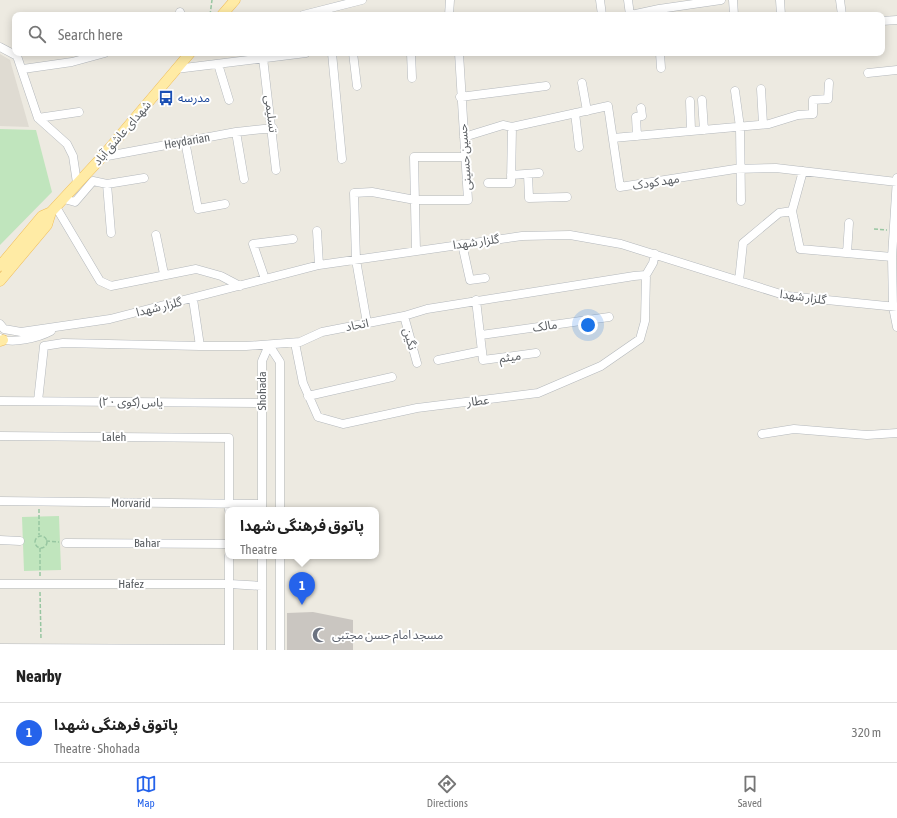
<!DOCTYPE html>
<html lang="en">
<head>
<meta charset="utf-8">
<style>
	:root { --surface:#fff; --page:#f6f6f6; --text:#222; --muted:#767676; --line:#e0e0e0; --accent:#2563eb }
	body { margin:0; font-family:"Asap Condensed","Noto Sans Arabic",sans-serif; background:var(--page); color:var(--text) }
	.you { position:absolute; left:588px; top:325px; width:14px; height:14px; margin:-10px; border:3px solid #fff; border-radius:50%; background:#1a73e8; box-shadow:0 0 0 6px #1a73e833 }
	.badge { display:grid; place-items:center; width:26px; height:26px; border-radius:50%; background:var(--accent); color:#fff; font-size:13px; font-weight:700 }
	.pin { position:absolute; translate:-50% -33px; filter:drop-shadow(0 1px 2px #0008) }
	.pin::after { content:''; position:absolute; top:21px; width:14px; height:12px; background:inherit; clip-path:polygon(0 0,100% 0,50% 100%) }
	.popup { position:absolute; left:225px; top:507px; width:154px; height:52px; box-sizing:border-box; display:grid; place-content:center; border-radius:8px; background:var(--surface); filter:drop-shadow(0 1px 3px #0005); font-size:13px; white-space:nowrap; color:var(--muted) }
	.popup b { font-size:15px; color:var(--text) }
	.popup::after { content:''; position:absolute; left:50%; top:100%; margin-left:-8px; border:8px solid transparent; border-top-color:var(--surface) }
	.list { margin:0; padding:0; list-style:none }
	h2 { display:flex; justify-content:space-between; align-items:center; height:52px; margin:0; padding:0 16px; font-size:17px }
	h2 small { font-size:13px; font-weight:400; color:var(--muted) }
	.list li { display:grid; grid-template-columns:26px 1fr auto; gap:12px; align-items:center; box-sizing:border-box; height:60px; padding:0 16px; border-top:1px solid var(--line) }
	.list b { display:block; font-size:15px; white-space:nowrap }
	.list p { margin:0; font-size:13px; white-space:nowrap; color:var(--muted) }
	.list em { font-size:13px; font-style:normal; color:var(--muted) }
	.icon { flex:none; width:22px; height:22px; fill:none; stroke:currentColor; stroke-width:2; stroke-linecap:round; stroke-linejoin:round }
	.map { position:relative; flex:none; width:897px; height:650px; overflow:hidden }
	.search { position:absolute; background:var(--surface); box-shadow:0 2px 10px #0003; left:12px; right:12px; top:12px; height:44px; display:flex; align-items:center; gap:10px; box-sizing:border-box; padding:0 14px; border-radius:8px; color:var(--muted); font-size:15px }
	.sheet { height:112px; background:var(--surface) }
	nav { display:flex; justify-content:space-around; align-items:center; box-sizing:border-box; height:56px; border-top:1px solid var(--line); background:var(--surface); font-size:11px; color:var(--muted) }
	nav a { display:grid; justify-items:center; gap:2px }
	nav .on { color:var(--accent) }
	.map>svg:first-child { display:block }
	.education { fill:#dfdbd2 }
	.green { fill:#c0e5bd }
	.building { fill:#cac6c1 }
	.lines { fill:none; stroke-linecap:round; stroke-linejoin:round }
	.minor-casing { stroke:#b4b8bc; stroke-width:9 }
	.major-casing { stroke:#f0bc57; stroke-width:11 }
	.path { stroke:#97c6a1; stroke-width:1.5; stroke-dasharray:4 2; stroke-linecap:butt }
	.minor { stroke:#fff; stroke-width:8 }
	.major { stroke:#ffeba5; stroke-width:10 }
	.labels { text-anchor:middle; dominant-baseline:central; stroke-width:4; stroke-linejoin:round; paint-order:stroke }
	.transit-label { font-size:12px; fill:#164399; stroke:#fff; text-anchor:start }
	.street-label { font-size:12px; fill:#5a5e62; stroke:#fff }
	.worship-label { font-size:12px; fill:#5b616d; stroke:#fff; text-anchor:start }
</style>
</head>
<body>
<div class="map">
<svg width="897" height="650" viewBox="0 0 897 650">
	<rect width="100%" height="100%" fill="#edeae1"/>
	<path class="education" d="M0 54 10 60 29 127 0 126Z"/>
	<path class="green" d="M0 129 36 130 52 192 0 245Z
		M59 516 61 570 24 571 22 517Z"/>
	<path class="building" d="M313 612 353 620V650H287V613Z"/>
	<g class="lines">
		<defs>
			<path id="minor" d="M600 0 602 15
				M628 0 630 15
				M733 0 734 15
				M780 0 781 15
				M840 0 842 15
				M180 12 181 15
				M303 15 362 0
				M449 15 450 0
				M631 15 659 9 721 0
				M882 21 897 20
				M0 47 17 56 38 118 67 144 73 156 77 183
				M332 53 342 159
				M353 53 357 86
				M411 53 412 78
				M660 53 661 68
				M263 58 276 170
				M218 64 229 100
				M23 69 72 62 105 53
				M176 69 306 53
				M868 73 897 70
				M582 83 587 111
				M761 89 763 124
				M735 91 740 127 741 201
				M460 97 546 86
				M702 100 704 130
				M690 101 691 131
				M575 113 579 147
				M38 118 79 112
				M236 132 244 179
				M637 136 636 117 642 116 641 108
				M464 137 503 125 512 127 608 106 620 187 735 169 776 168 897 182
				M613 138 769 124 798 115 813 114V100L828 99 829 83
				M185 141 198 209 225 204
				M102 157 236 132 273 128
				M528 174 529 198 567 197
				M511 175 539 173
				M897 178 892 257 893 307 897 327
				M488 183H511L512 127
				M107 184 111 233
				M64 199 75 202 93 181 107 184 144 178
				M56 207 100 281 111 286 196 269 221 276 240 286
				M792 211 800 249 892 257
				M317 231 319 265
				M156 235 164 274
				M462 244 470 280 485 278
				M416 251 414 157H465
				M847 253 849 223
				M265 279 253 244 293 239
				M739 281 743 243 779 213 792 211 803 171
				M193 299 200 346
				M476 300 483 360 536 353
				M404 316 417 363
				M367 323 356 260 354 193 372 192 415 200H468L459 53
				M0 324 4 329 21 332 110 319 319 265 522 236 570 235 621 244 787 296 897 307
				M481 335 609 317
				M0 338C11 345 40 337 51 331
				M295 343 303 383 318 417 343 424 417 408 538 393 601 366 640 339 645 321 646 275
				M438 360 482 351
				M308 396 392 377
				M0 401 262 403
				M38 401 44 346 63 343 200 346H246L300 342 322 332 404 316 427 309 634 276 646 275 653 263 655 254
				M762 434 794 429 867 435 897 433
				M0 436 229 438V510
				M0 501 262 504
				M262 510V361L269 345 280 362V510
				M0 540 20 541
				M66 543 228 544
				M0 584H230L262 586
				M0 648 229 649V556
				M262 650V556
				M280 650V556"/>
			<path id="major" d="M222 15 235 0
				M0 266 42 216 51 212 102 157 190 53
				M0 281 47 225 51 212
				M0 341 3 340"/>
		</defs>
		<use href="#minor" class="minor-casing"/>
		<use href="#major" class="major-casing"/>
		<path class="path" d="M210 15 212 0
			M874 229 887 230
			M39 509V535
			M35 542a6 6 0 1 1 12 0a6 6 0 1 1-12 0Z
			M46 541 59 542
			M40 576V548
			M40 592 41 640"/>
		<use href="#minor" class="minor"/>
		<use href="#major" class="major"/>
	</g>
	<defs>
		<symbol id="bus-bare" viewBox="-9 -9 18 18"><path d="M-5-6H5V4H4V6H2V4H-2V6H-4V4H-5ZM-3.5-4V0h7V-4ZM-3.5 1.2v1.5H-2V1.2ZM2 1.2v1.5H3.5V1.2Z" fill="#1a4fb4" stroke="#fff" stroke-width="2.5" paint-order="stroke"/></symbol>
		<symbol id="mosque-bare" viewBox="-9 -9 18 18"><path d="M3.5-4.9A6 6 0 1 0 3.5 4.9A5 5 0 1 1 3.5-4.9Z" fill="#6b7280" stroke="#fff" stroke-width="2.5" paint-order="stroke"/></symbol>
	</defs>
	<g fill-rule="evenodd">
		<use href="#bus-bare" x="155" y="87" width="22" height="22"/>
		<use href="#mosque-bare" x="309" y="624" width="22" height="22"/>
	</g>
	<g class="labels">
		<g class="transit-label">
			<text x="178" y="98">مدرسه</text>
		</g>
		<g class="street-label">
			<text transform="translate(271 114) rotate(83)">تسلیمی</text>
			<text transform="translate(122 133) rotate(-49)">شهدای عاشق آباد</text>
			<text transform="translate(187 141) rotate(-10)">Heydarian</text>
			<text transform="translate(465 157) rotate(-94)">حسین حسینی</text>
			<text transform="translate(656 182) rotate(-9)">مهد کودک</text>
			<text transform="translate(476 242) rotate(-8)">گلزار شهدا</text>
			<text transform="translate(803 297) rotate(8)">گلزار شهدا</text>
			<text transform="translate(159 307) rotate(-14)">گلزار شهدا</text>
			<text transform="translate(357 325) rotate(-11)">اتحاد</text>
			<text transform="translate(545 326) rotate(-8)">مالک</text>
			<text transform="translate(410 339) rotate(74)">نگین</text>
			<text transform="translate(510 357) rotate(-8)">میثم</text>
			<text transform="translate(262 391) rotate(-90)">Shohada</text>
			<text transform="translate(478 401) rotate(-6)">عطار</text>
			<text transform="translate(131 402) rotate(1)">یاس (کوی ۲۰)</text>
			<text x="114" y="437">Laleh</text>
			<text transform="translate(131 503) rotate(1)">Morvarid</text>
			<text x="147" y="543">Bahar</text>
			<text x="131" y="584">Hafez</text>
		</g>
		<g class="worship-label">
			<text x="332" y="635">مسجد امام حسن مجتبی</text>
		</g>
	</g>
</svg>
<div class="you"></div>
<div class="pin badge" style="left:302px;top:605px">1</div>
<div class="popup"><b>پاتوق فرهنگی شهدا</b>Theatre</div>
<div class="search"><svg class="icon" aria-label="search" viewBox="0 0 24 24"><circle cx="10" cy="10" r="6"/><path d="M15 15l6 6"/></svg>Search here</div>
</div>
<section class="sheet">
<h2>Nearby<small></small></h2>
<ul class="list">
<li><span class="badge">1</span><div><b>پاتوق فرهنگی شهدا</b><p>Theatre · Shohada</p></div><em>320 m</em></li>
</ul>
</section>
<nav>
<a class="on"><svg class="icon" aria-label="map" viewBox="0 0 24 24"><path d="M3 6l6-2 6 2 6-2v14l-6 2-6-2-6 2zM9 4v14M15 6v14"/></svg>Map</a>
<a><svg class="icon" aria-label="directions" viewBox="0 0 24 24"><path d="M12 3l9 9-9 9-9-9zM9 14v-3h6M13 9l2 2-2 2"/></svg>Directions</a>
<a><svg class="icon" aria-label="saved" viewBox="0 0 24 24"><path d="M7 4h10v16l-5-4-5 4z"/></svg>Saved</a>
</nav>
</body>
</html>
